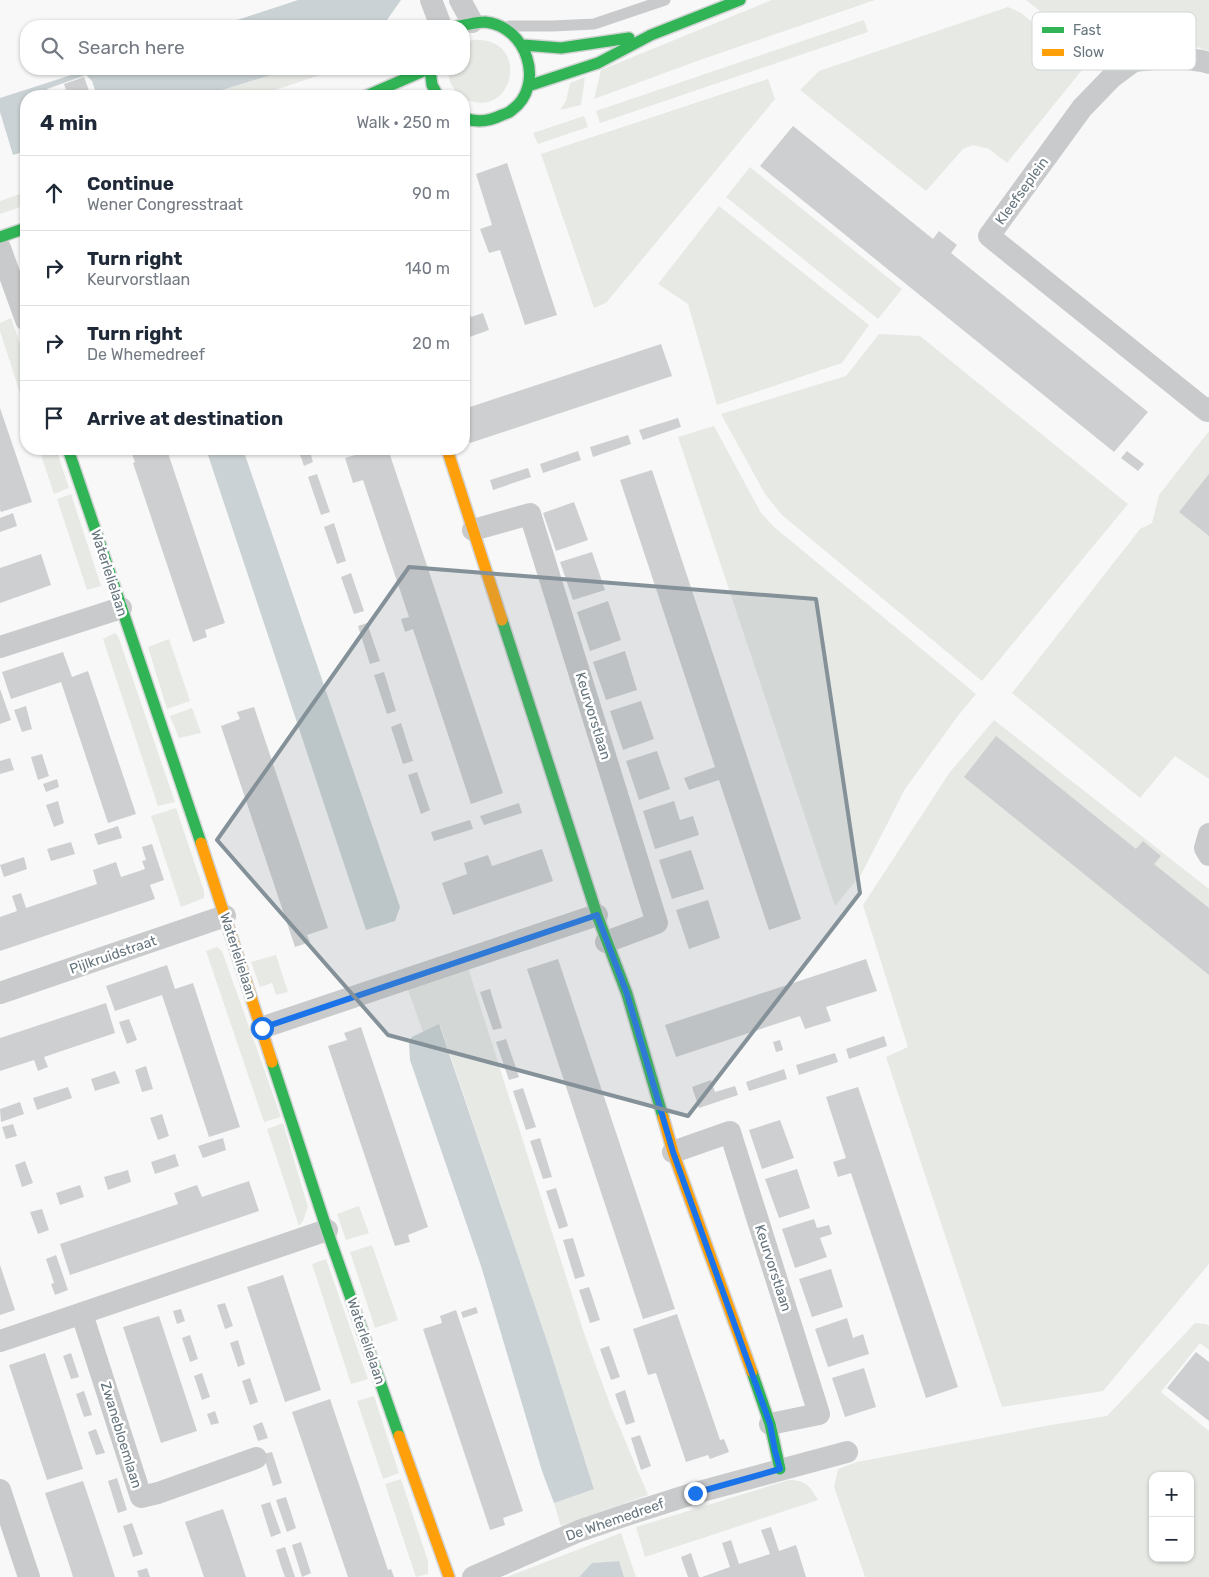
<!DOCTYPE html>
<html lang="en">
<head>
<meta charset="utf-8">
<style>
	:root { --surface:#fff; --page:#f6f6f7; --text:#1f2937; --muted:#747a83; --line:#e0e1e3 }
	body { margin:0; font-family:Rubik,sans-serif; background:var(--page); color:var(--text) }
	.controls { position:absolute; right:15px; bottom:15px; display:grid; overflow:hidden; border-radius:10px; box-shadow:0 1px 4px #0004 }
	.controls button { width:45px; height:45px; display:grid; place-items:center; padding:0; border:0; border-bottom:1px solid var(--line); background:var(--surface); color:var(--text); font:25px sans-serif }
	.stop { position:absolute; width:15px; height:15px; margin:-11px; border:4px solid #1a73e8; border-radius:50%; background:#fff }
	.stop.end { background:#1a73e8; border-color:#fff; box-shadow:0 1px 5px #0008 }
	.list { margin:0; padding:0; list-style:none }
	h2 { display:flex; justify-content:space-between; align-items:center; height:65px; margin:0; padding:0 20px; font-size:21px }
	h2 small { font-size:16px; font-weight:400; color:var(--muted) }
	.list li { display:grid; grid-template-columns:32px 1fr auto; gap:15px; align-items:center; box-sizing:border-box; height:75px; padding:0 20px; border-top:1px solid var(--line) }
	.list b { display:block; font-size:19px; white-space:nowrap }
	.list p { margin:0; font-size:16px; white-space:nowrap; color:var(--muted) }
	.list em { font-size:16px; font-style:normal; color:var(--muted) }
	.icon { flex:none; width:28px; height:28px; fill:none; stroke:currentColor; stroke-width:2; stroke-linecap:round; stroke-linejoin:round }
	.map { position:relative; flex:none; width:1209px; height:1577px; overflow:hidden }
	.search { position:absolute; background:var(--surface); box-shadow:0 1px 4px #0004; left:20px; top:20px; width:450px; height:55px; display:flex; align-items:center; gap:12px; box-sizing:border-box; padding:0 18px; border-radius:20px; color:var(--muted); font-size:19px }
	.panel { position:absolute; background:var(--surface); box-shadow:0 1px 4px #0004; left:20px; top:90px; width:450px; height:365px; border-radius:20px }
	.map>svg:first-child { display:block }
	.green { fill:#e7e9e5; fill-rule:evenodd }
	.water { fill:#cad2d5 }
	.building { fill:#cdcfd0 }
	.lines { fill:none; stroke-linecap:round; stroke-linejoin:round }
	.fast-casing { stroke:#d3d4d5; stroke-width:14 }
	.slow-casing { stroke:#d3d4d5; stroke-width:14 }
	.lane { stroke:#c9cacb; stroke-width:11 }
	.street { stroke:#c9cacb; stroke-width:22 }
	.fast { stroke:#30b455; stroke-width:11 }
	.slow { stroke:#ff9f0a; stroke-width:11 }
	.route { stroke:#1a73e8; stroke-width:6 }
	.marked { fill:#859198; fill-opacity:0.2; stroke:#859198; stroke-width:4; stroke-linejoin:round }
	.labels { text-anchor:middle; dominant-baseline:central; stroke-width:5; stroke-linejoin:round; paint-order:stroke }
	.street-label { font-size:14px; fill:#66757e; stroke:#fff }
	.key { fill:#fff; stroke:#d1d6d8; stroke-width:1 }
	.key-label { font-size:14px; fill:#66757e }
</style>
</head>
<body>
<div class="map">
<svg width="1209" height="1577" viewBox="0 0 1209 1577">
	<rect width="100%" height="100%" fill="#f8f8f8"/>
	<path class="green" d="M772 0H875L697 61 594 99 601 70Z
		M1026 0H1209V51L1181 42 1126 53 1108 66Z
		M1008 7 1021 13 1086 65 1007 163 989 149 973 145 963 149 926 191 800 90 819 71Z
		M864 20 868 32 600 123 596 111Z
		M472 40C534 36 513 124 464 98V96H460C452 88 448 80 448 69H464V45Z
		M290 69H338L257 96H203Z
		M585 77 581 105 560 110 566 101 570 83Z
		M768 79 775 99 606 303 594 308 541 154Z
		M584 116 588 127 538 144 533 133Z
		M750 167 902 289 878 319 726 197Z
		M26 192V205L0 214V201Z
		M719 206 869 325 842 363 717 405 688 304 658 284Z
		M11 318 26 361V412L0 331V323Z
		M879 334 920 336 1128 504 982 681 782 515 765 494 721 414 846 376Z
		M714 426 761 513 773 526 976 694 957 717 905 789 862 873 835 906 678 437Z
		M1209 431V779L1175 756 1140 798 1012 693 1140 529 1152 523 1159 495Z
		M39 449H56L69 488 54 494Z
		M71 494 101 586 87 590 57 499Z
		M115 633 118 636 175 802 158 806 103 639Z
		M169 639 190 701 167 709 148 647Z
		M192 708 201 733 179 738 170 716Z
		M994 720 1209 889V1264L1103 1391 1002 1407 886 1057 908 1047 863 905 950 772Z
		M176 808 204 891V898L181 907 151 816Z
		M217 947 222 951 281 1117 264 1122 206 951Z
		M276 955 288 992 276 995 272 983 260 987 251 962Z
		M468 968 584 1333 611 1407 648 1495 561 1526 554 1503 594 1488 549 1347 440 1025 423 1032 407 987Z
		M283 1123 308 1207 303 1221 299 1226 267 1129Z
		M359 1206 369 1233 346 1240 337 1214Z
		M372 1245 398 1320 375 1328 350 1252Z
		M326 1259 368 1379 351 1384 312 1264Z
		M1195 1323 1206 1324 1209 1326V1350L1200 1343 1161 1392 1209 1431V1577H865L834 1487 838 1469 857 1462 1045 1426 1107 1416ZM1153 1476H1190V1558H1153Z
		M374 1396 399 1473 383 1479 357 1401Z
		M401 1479 428 1561V1574L416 1577 385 1484Z
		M789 1480C806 1480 810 1486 818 1500L645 1557 636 1527Z
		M621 1533 636 1577H624L618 1561 592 1563 579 1577H507Z"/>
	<path class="water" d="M298 0H401L387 20 380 26H219Z
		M90 69H290L203 96H97L92 81 86 75 47 89 49 96H26V151L13 155 0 112V98Z
		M206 449H243L400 907 395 921 366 930Z
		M439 1024 549 1347 594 1489 554 1503 542 1471 481 1266 410 1060 409 1043 412 1037Z
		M619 1561 624 1577H579L592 1563Z"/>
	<path class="building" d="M84 77 91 96H68L64 84Z
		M793 126 933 239 939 231 957 245 951 253 1148 412 1114 452 760 166Z
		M507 163 557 315 525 325 500 250 489 253 480 229 492 225 476 174Z
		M464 295 471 317 483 313 489 330 464 339Z
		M661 344 672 376 470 443 464 423V409Z
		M0 408 32 502 1 512 0 510Z
		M678 418 681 427 643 440 639 430Z
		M628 435 631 444 593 457 590 447Z
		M130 449H180L168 453 225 623 205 630 207 637 193 642 133 463 135 462Z
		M298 449H309L313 462 304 466Z
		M352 449H388L503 793 471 804 413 629 405 632 401 619 409 617 363 480 353 483 345 458 355 455Z
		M578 451 581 460 543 473 540 464Z
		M1127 451 1144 464 1138 471 1121 458Z
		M528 468 531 477 493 490 490 480Z
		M652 470 801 919 769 930 719 780 689 790 684 778 715 767 620 480Z
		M317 474 330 512 321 515 308 477Z
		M1209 474V536L1179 512Z
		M574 502 588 540 556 551 543 513Z
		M13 513 17 526 0 532V518Z
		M334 523 346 561 337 564 324 527Z
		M592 552 605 590 573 600 560 562Z
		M41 554 51 585 0 603V568Z
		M351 573 364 611 354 614 341 577Z
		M608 601 621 640 590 651 577 612Z
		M367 623 380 661 370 664 358 626Z
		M625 651 637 690 606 700 593 662Z
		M63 652 72 677 88 671 136 814 108 823 61 682 11 699 2 672Z
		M384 672 396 711 387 714 374 675Z
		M0 689 11 720 0 724Z
		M641 701 654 739 623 750 610 711Z
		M26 706 32 729 22 732 14 710Z
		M254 707 328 928 307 935 310 942 295 947 221 726 240 719 237 712Z
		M401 723 413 761 403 764 391 727Z
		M996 736 1136 849 1143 841 1161 856 1154 864 1209 908V975L964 777Z
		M657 751 670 789 639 800 626 761Z
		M42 754 49 776 38 780 31 757Z
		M10 758 14 770 0 774V761Z
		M417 772 430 810 421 814 408 775Z
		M57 779 59 787 46 792 43 784Z
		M58 801 64 823 54 827 46 805Z
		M674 801 680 820 693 816 699 835 655 849 643 811Z
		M519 803 522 813 484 825 480 816Z
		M470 820 473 829 434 841 431 832Z
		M118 826 122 838 98 845 94 834Z
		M71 842 75 854 51 861 47 849Z
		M152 844 164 880 150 885 155 899 0 951V917L17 911 12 896 21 893 26 908 97 884 93 870 116 862 121 877 145 869 142 861 146 860 142 847Z
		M542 849 553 881 453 915 442 883 467 874 464 863 488 855 492 866Z
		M691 850 704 889 672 899 659 860Z
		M24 857 27 869 4 877 0 865Z
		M708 900 720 938 689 949 676 910Z
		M558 959 675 1309 643 1319 527 969Z
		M866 959 877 991 826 1007 831 1021 805 1029 800 1016 676 1057 665 1025Z
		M167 965 175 989 193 983 240 1127 209 1137 162 995 115 1011 106 986Z
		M490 989 502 1028 493 1030 480 992Z
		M106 1003 115 1033 44 1057 48 1067 38 1071 34 1060 0 1071V1038Z
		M129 1019 137 1040 127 1044 119 1022Z
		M361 1027 428 1227 408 1235 410 1242 395 1246 328 1046 347 1040 344 1033Z
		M884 1036 887 1046 849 1059 846 1049Z
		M506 1039 519 1077 509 1080 496 1042Z
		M780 1040 783 1050 776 1052 773 1042Z
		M835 1053 838 1062 799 1075 796 1065Z
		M146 1066 153 1089 142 1092 135 1070Z
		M784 1069 787 1079 749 1091 746 1082Z
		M115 1071 120 1083 95 1091 91 1079Z
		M711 1080 715 1092 735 1086 738 1095 699 1108 692 1087Z
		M68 1087 72 1098 37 1110 33 1098Z
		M858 1087 958 1387 926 1398 851 1173 838 1177 833 1162 846 1158 826 1097Z
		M523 1088 536 1127 526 1130 513 1091Z
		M20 1102 24 1114 1 1122 0 1109Z
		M162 1114 169 1136 158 1140 150 1118Z
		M780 1120 794 1158 762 1169 749 1130Z
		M13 1124 17 1136 6 1139 2 1127Z
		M223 1138 226 1150 203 1158 198 1146Z
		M540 1138 552 1177 543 1179 530 1141Z
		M175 1154 179 1166 155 1174 151 1162Z
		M25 1161 33 1183 22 1187 15 1165Z
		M797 1169 810 1208 779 1218 765 1179Z
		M128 1170 131 1182 108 1190 104 1177Z
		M249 1181 259 1211 70 1275 60 1244 178 1204 174 1193 197 1185 202 1197Z
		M80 1185 84 1197 60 1205 56 1193Z
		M556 1188 568 1226 559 1229 546 1191Z
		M42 1209 49 1230 38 1234 30 1212Z
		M814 1219 817 1228 829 1225 832 1234 820 1238 827 1257 795 1268 782 1229Z
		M573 1238 585 1276 575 1279 563 1240Z
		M56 1255 68 1290 55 1295 51 1284 54 1283 46 1259Z
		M0 1265 15 1310 0 1315Z
		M831 1269 843 1307 812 1317 799 1279Z
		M283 1275 321 1390 285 1402 247 1287Z
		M589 1287 600 1320 590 1323 579 1290Z
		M225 1303 233 1326 225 1329 217 1305Z
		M476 1307 478 1313 463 1318 461 1312Z
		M181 1309 185 1321 177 1324 173 1311Z
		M456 1310 523 1511 503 1518 505 1525 490 1530 423 1329 442 1323 440 1316Z
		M677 1314 720 1440 724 1439 729 1452 710 1459 708 1455 686 1462 656 1373 648 1375 633 1329Z
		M159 1316 197 1431 161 1443 123 1327Z
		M847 1318 853 1338 863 1334 869 1354 828 1367 815 1329Z
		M190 1335 198 1359 190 1362 182 1338Z
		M238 1340 245 1364 238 1367 230 1343Z
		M609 1346 620 1377 611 1380 600 1349Z
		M1196 1352 1209 1362V1421L1167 1388Z
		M45 1353 83 1469 47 1480 9 1365Z
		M71 1353 79 1377 71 1379 63 1356Z
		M864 1368 876 1407 845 1417 832 1378Z
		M202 1373 210 1397 202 1400 194 1376Z
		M250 1378 258 1402 250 1405 242 1381Z
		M625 1390 635 1422 626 1425 615 1394Z
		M84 1391 92 1415 84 1417 76 1394Z
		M330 1399 388 1570 391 1569 394 1577H348L292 1412Z
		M215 1411 219 1423 211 1425 207 1414Z
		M262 1422 268 1438 258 1441 253 1426Z
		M96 1429 105 1453 96 1455 88 1432Z
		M640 1435 651 1466 641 1470 631 1438Z
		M272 1452 282 1483 273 1486 263 1454Z
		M117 1478 127 1510 118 1513 108 1481Z
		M83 1481 106 1549 115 1577H73L68 1561 45 1493Z
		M286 1497 296 1528 287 1532 276 1500Z
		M270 1502 281 1533 271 1537 261 1505Z
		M223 1509 231 1532 246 1577H204L193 1545 185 1522Z
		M132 1523 143 1554 133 1557 123 1526Z
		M771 1527 779 1551 796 1545 806 1577H702L730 1567 722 1543 731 1540 739 1564 770 1554 761 1530Z
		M301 1542 311 1573 302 1577 292 1545Z
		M285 1547 295 1577H285L281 1566 276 1550Z
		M691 1553 699 1577H688L681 1557Z
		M147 1568 150 1577H139L137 1571Z"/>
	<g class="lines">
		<defs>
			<path id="fast" d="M458 26C466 25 477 22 485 22 527 26 546 85 512 110 509 113 505 114 502 115 490 121 477 123 464 118
				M523 45 561 48 629 38
				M430 69 432 85 438 96
				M528 86 598 63 651 35 740 0
				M366 96 428 69
				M0 237 26 228
				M68 449 201 843
				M502 620 597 915 627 994 663 1117
				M272 1062 327 1230 399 1436
				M752 1372 770 1424 780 1469"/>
			<path id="slow" d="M447 449 502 620
				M201 843 272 1062
				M663 1117 673 1152 752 1372
				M399 1436 449 1577"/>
		</defs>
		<use href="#fast" class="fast-casing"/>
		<use href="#slow" class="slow-casing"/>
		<path class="lane" d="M509 26H553L594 24 665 0"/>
		<path class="street" d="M431 0 441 26
			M460 0 472 22
			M1209 63 1202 61 1174 57 1134 61 1111 78 1082 108 989 236 1207 411 1209 408
			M0 248 26 320
			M473 530 530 514 657 923 606 942
			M0 647 121 608
			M1209 834 1205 848 1209 855
			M0 993 225 916
			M261 1028 597 915
			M673 1152 730 1132 819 1414 770 1424
			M82 1314 141 1497 158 1493 256 1458
			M0 1341 327 1230
			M0 1490 29 1577
			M473 1577 579 1531 626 1515 695 1493 847 1452"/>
		<use href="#fast" class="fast"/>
		<use href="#slow" class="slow"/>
	</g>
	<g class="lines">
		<path class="route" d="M262 1028 597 915 627 994 673 1152 770 1424 775 1451 780 1469 695 1493"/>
	</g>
	<path class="marked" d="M409 567 816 599 860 893 688 1116 388 1035 217 840Z"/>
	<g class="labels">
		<g class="street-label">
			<text transform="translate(1022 191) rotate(-54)">Kleefseplein</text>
			<text transform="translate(109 573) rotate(72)">Waterlelielaan</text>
			<text transform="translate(593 716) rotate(73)">Keurvorstlaan</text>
			<text transform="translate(113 955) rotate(-19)">Pijlkruidstraat</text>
			<text transform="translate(238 956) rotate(72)">Waterlelielaan</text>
			<text transform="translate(773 1268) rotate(72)">Keurvorstlaan</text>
			<text transform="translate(366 1341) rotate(71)">Waterlelielaan</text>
			<text transform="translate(121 1435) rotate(73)">Zwanebloemlaan</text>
			<text transform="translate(615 1520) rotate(-19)">De Whemedreef</text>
		</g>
	</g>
	<rect x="1032" y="12" width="164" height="58" rx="8" class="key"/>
	<rect x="1042" y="27" width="22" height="6" fill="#30b455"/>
	<rect x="1042" y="49" width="22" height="7" fill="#ff9f0a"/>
	<g class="key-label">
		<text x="1073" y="35">Fast</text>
		<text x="1073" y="57">Slow</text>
	</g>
</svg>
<div class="controls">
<button>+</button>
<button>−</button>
</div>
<div class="stop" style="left:262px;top:1028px"></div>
<div class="stop end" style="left:695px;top:1493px"></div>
<div class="search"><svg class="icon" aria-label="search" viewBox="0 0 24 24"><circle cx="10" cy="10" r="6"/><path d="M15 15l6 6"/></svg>Search here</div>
<section class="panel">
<h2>4 min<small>Walk · 250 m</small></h2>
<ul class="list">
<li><svg class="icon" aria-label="ahead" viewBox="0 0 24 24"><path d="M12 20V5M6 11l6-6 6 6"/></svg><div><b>Continue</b><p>Wener Congresstraat</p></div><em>90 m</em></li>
<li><svg class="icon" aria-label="right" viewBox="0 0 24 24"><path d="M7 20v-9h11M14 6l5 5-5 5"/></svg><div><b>Turn right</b><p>Keurvorstlaan</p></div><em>140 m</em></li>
<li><svg class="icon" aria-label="right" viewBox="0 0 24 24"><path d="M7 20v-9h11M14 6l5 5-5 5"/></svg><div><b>Turn right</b><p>De Whemedreef</p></div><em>20 m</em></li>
<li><svg class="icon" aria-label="arrive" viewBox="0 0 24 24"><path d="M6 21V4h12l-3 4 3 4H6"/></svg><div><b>Arrive at destination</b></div></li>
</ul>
</section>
</div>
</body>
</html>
